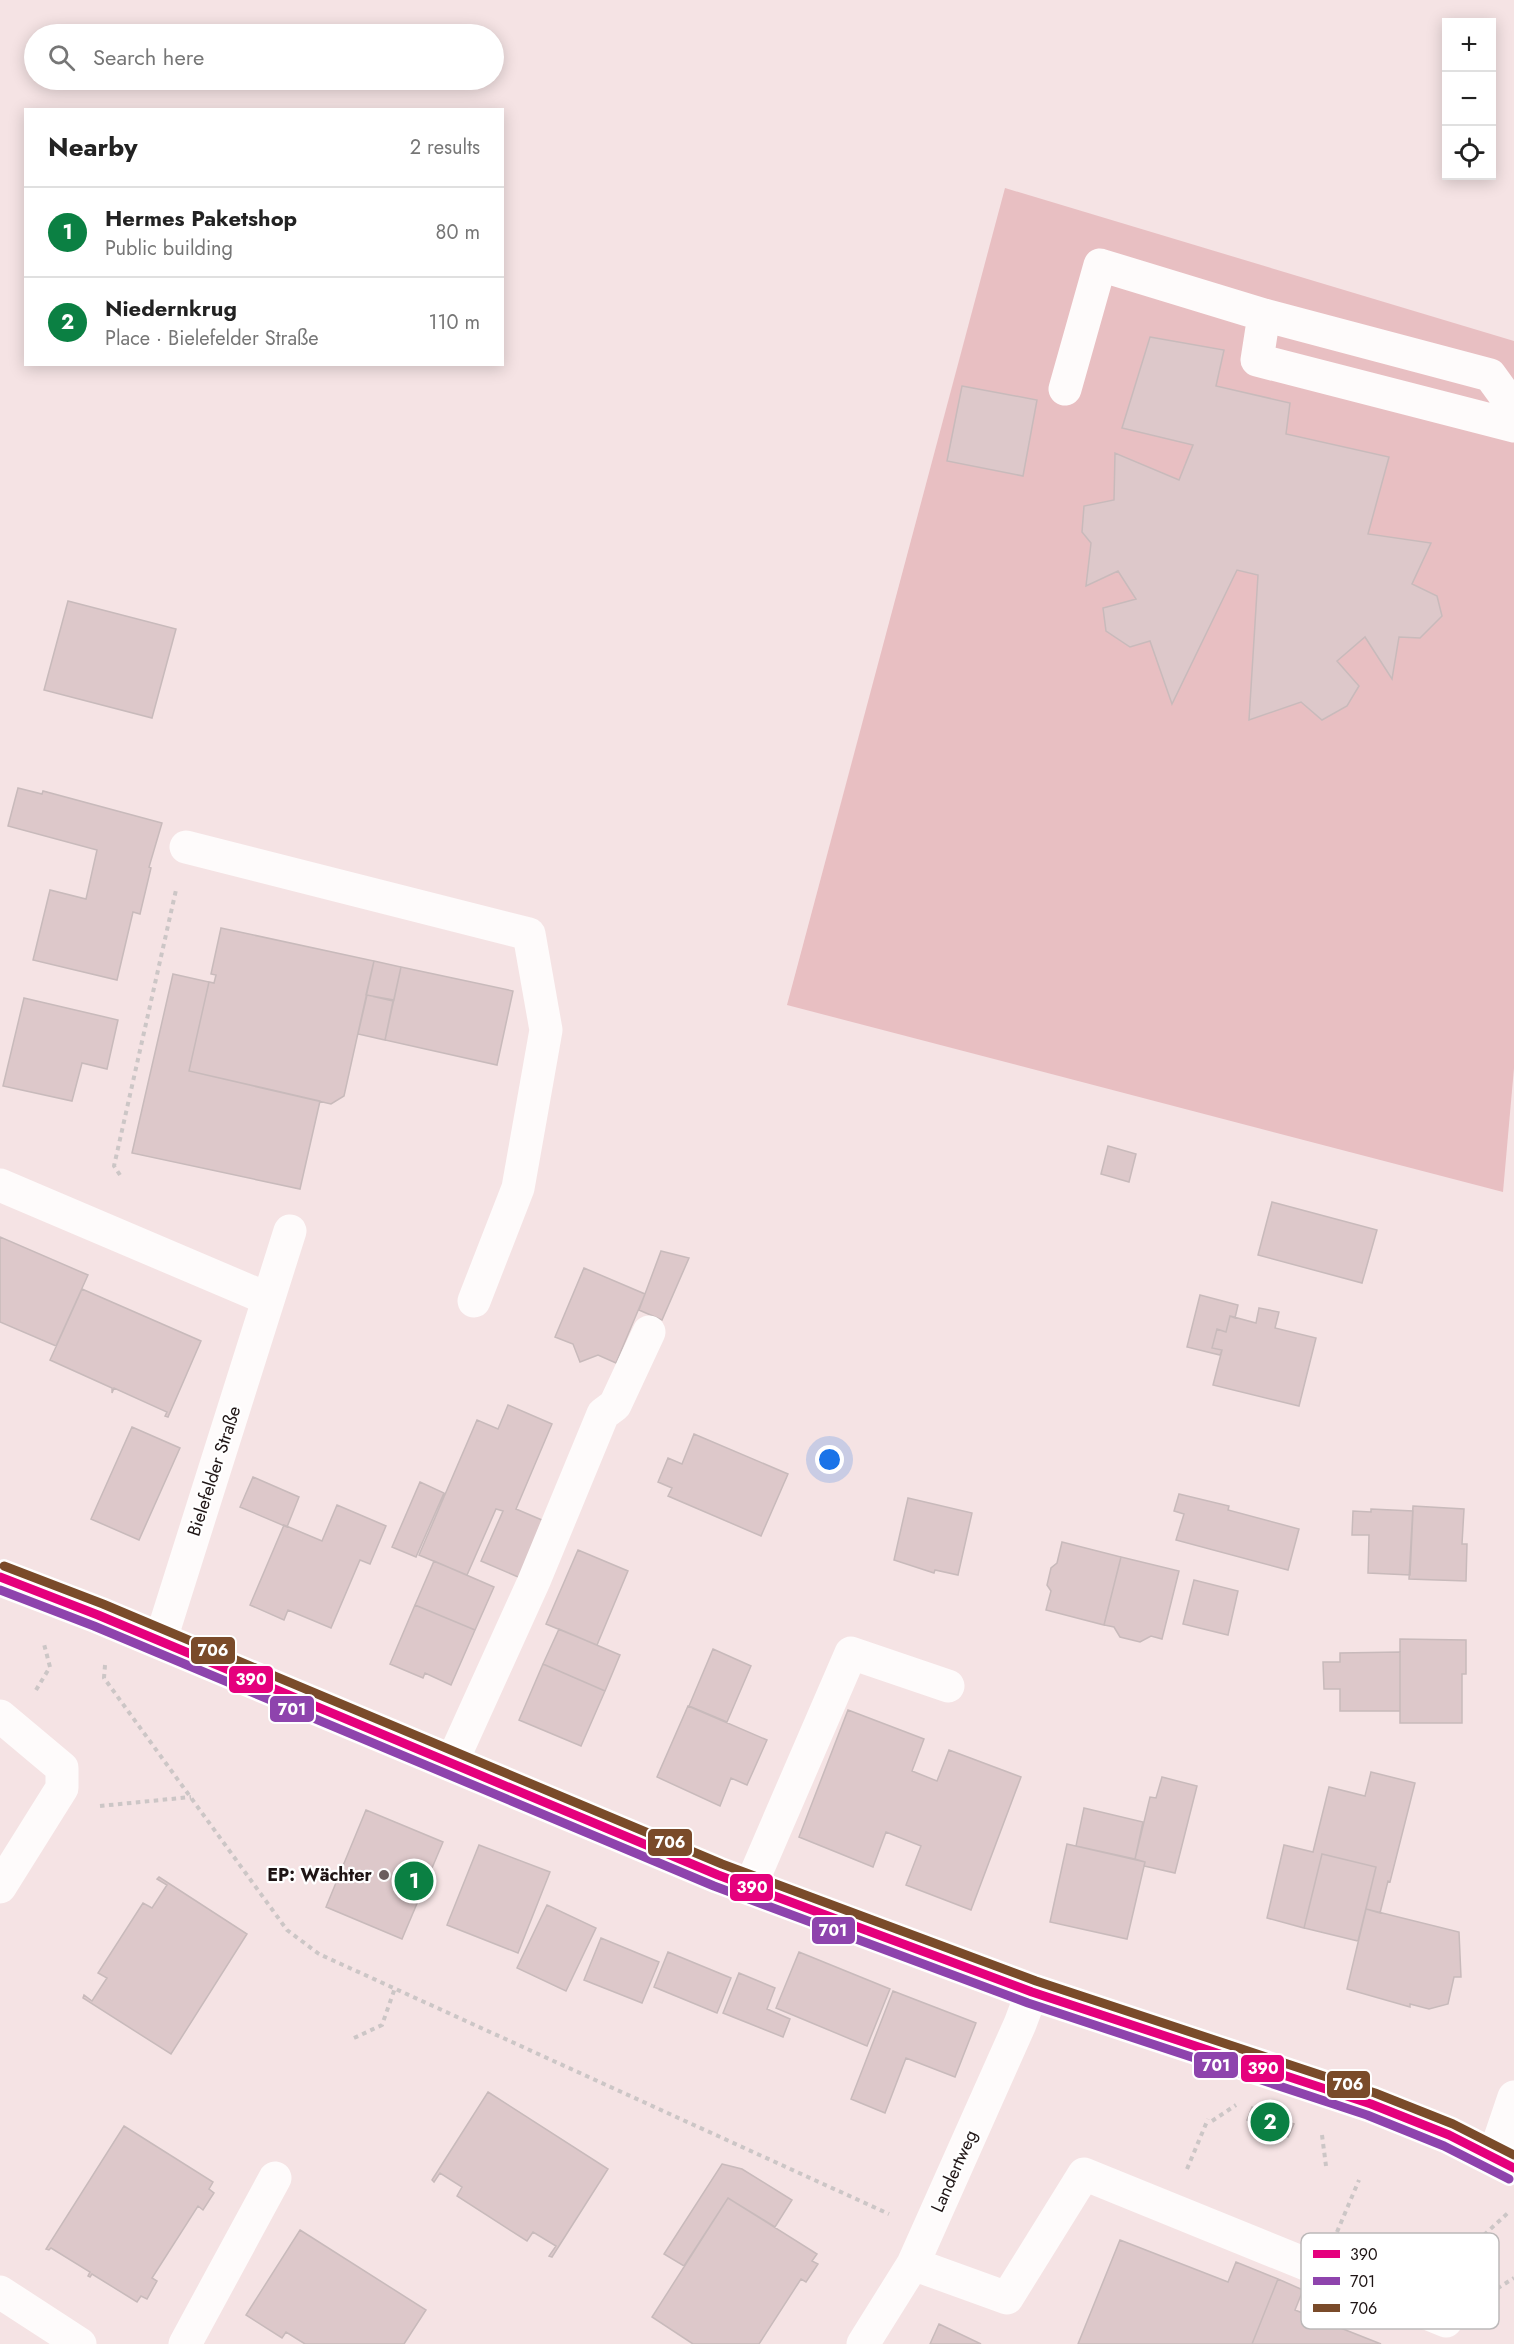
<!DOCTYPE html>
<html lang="en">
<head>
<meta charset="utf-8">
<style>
	:root { --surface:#fff; --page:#f2f2f2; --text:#222; --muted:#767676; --line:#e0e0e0; --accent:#0b8043 }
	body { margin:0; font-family:Jost,sans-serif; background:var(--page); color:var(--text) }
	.controls { position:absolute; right:18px; top:18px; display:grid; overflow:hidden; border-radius:0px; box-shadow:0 3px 15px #0003 }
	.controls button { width:54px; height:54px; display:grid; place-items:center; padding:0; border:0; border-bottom:2px solid var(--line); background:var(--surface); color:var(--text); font:30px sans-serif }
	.you { position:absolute; left:830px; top:1460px; width:21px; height:21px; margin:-15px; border:4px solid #fff; border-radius:50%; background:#1a73e8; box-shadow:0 0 0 9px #1a73e833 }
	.badge { display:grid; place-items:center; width:39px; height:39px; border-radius:50%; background:var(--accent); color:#fff; font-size:20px; font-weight:700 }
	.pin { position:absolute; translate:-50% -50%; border:3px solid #fff; box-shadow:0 2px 6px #0006 }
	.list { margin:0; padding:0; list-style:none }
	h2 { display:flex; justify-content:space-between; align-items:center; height:78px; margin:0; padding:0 24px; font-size:26px }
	h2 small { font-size:20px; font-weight:400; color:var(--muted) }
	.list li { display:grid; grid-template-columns:39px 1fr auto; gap:18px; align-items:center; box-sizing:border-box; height:90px; padding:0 24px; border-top:2px solid var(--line) }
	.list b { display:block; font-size:22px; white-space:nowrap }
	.list p { margin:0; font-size:20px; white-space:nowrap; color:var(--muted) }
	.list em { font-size:20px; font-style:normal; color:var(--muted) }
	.icon { flex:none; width:33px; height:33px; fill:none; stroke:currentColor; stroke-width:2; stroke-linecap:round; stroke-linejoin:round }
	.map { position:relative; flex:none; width:1514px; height:2344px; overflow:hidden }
	.search { position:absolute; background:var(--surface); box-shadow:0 3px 15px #0003; left:24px; top:24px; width:480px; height:66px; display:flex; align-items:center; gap:15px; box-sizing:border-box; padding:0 21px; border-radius:33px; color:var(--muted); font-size:22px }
	.panel { position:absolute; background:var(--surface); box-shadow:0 3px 15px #0003; left:24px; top:108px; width:480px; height:258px; border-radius:0px }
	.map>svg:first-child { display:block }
	.green { fill:#e8bfc2 }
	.building { fill:#ddc8ca; stroke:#c8babb; stroke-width:1.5 }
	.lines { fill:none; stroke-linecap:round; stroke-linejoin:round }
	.path { stroke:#ccc6c6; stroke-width:4; stroke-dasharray:4.5 4.5; stroke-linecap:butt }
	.minor { stroke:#fefbfb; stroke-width:33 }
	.major { stroke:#fefbfb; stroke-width:33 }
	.bus-1-casing { stroke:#fff; stroke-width:14 }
	.bus-2-casing { stroke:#fff; stroke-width:14 }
	.bus-3-casing { stroke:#fff; stroke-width:14 }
	.bus-1 { stroke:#e5007d; stroke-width:9 }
	.bus-2 { stroke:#8e44ad; stroke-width:9 }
	.bus-3 { stroke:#7a4b2a; stroke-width:9 }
	.poi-dot { fill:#6a5d5d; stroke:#fff; stroke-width:2 }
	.labels { text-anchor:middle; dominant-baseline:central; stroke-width:4.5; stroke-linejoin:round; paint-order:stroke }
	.street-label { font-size:18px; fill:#1f1515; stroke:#fff }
	.poi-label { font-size:18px; font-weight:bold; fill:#1f1515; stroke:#fff; text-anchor:end }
	.key { fill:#fff; stroke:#bcb9b9; stroke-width:1.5 }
	.key-label { font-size:16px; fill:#1f1515 }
	.line-badge { stroke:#fff; stroke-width:2 }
	.badge-label { font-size:16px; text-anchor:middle; font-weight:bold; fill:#fff }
</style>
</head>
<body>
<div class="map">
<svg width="1514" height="2344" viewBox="0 0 1514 2344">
	<rect width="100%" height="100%" fill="#f5e3e4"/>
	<path class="green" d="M1005 188 1514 341V1068L1503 1192 787 1005Z"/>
	<path class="building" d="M1150 337 1224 350 1216 386 1290 403 1286 434 1389 457 1368 534 1431 543 1412 584 1437 596 1442 616 1420 638 1399 637 1392 679 1365 637 1337 661 1359 686 1347 706 1322 720 1301 702 1249 720 1258 575 1237 570 1172 704 1150 641 1130 647 1106 631 1103 608 1136 599 1118 571 1086 586 1091 543 1082 532 1084 506 1114 500 1115 453 1179 480 1193 445 1122 428Z
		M962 386 1037 400 1023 476 947 461Z
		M68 601 176 629 152 718 44 690Z
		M18 788 42 794 43 791 162 823 149 867 151 868 140 914 133 912 117 980 33 960 50 890 86 899 97 850 8 826Z
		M221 928 374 961 344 1096 331 1104 189 1071 209 982 214 983 216 975 211 974Z
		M374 961 401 967 394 1000 366 995Z
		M401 967 513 991 497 1065 385 1040Z
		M173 974 209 982 189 1071 320 1101 300 1189 132 1153Z
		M367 995 393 1001 385 1040 358 1034Z
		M24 998 118 1020 107 1069 82 1063 72 1101 3 1086Z
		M1108 1146 1136 1154 1129 1182 1101 1174Z
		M1272 1202 1377 1230 1362 1283 1258 1255Z
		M0 1237 88 1275 56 1346 0 1322Z
		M661 1251 689 1258 662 1320 639 1310Z
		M584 1268 645 1294 616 1363 598 1355 580 1362 573 1344 555 1337Z
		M82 1289 201 1341 168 1417 165 1416 167 1412 114 1388 112 1393V1388L50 1360Z
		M1200 1295 1238 1305 1235 1318 1230 1316 1226 1332 1217 1329 1212 1348 1222 1350 1220 1355 1187 1347Z
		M1259 1308 1279 1312 1275 1328 1316 1338 1299 1406 1213 1385 1222 1350 1212 1348 1217 1329 1226 1332 1230 1316 1256 1323Z
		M508 1405 552 1424 516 1509 549 1523 525 1580 481 1561 503 1511 496 1509 467 1575 419 1555 477 1420 498 1429Z
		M132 1427 180 1448 139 1540 91 1519Z
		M694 1434 788 1474 761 1536 668 1496 672 1488 658 1482 668 1458 682 1464Z
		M253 1477 299 1497 287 1527 240 1507Z
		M420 1482 444 1493 416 1557 392 1547Z
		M1179 1494 1229 1506 1228 1510 1299 1529 1288 1570 1176 1540 1184 1514 1174 1511Z
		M908 1498 972 1513 958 1575 935 1570 934 1573 894 1560Z
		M337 1505 386 1526 370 1564 360 1560 331 1628 288 1610 284 1620 250 1605 284 1525 322 1541Z
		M1413 1506 1464 1509 1462 1544H1467L1466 1581 1409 1579Z
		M1371 1509 1413 1511 1410 1575 1368 1573 1369 1535H1352L1353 1511 1371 1512Z
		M1062 1542 1121 1557 1104 1625 1046 1610 1051 1591 1047 1585 1051 1568 1057 1563Z
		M578 1550 628 1571 597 1645 546 1624Z
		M1121 1557 1179 1571 1162 1639 1151 1636 1140 1642 1120 1637 1114 1627 1104 1625Z
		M434 1561 494 1587 475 1630 415 1605Z
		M1194 1580 1238 1591 1228 1635 1183 1624Z
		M415 1605 475 1630 451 1685 425 1673 423 1678 390 1664Z
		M559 1629 620 1655 605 1691 543 1664Z
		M1400 1639 1466 1640V1674H1462V1723H1400Z
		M713 1649 751 1666 727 1722 689 1706Z
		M1400 1652V1711H1340V1689H1324L1323 1662H1340V1653Z
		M543 1664 605 1691 581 1746 519 1720Z
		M688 1706 767 1740 747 1785 731 1778 720 1806 657 1777Z
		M848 1710 924 1739 912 1771 937 1781 949 1750 1021 1777 971 1910 906 1885 921 1846 886 1832 873 1867 799 1837Z
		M1371 1772 1415 1783 1390 1882 1388 1881 1380 1913 1366 1909 1376 1867 1322 1854 1304 1928 1267 1918 1284 1845 1313 1852 1329 1787 1365 1796Z
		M1162 1777 1197 1786 1175 1873 1144 1866 1145 1862 1135 1859 1150 1797 1156 1798Z
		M1084 1808 1143 1822 1135 1859 1076 1846Z
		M366 1810 443 1842 402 1939 326 1907Z
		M1067 1844 1145 1862 1127 1939 1050 1922Z
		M479 1845 550 1872 518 1953 447 1925Z
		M1322 1854 1376 1867 1358 1941 1304 1928Z
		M159 1877 247 1934 171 2054 83 1998 84 1995 92 2001 107 1978 98 1973 143 1903 152 1908 167 1885 157 1879Z
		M547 1905 596 1928 566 1991 517 1968Z
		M1366 1909 1459 1932 1461 1977H1454L1448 2004 1429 2009 1410 2004V2007L1347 1989Z
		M601 1938 659 1962 642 2003 584 1980Z
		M668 1952 731 1978 717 2013 654 1987Z
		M799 1952 890 1989 867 2046 776 2008Z
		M739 1973 775 1988 767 2009 790 2019 783 2037 723 2013Z
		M893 1991 976 2023 955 2077 906 2058 885 2113 851 2099Z
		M488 2092 608 2169 552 2257 549 2256 556 2246 533 2232 527 2241 457 2196 462 2187 440 2173 434 2182 432 2180Z
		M1252 2107 1294 2124 1288 2137 1247 2120Z
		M124 2126 213 2182 209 2189 214 2193 203 2210 198 2206 152 2278 157 2281 147 2299 141 2296 137 2302 92 2274 90 2277 88 2276 90 2272 51 2248 49 2250 46 2249Z
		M722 2164 742 2169 792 2200 775 2227 728 2198 684 2266 664 2254Z
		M728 2198 817 2254 812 2261 818 2264 806 2282 801 2279 759 2344H693L652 2317Z
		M300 2230 426 2310 404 2344H305L286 2332 282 2338 246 2315Z
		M1120 2240 1228 2282 1236 2262 1278 2279 1252 2344H1078Z
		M1278 2279 1303 2290 1295 2310 1381 2344H1252Z
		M939 2324 981 2344H930Z"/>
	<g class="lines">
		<path class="path" d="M120 1175 114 1166 176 890
			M105 1665 104 1678 287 1930 319 1954 889 2214
			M36 1690 50 1667 44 1644
			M100 1806 191 1797
			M354 2038 382 2025 395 1988
			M1212 2121 1236 2105
			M1322 2135 1326 2166
			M1187 2169 1208 2119
			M1337 2232 1359 2180
			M1484 2235 1510 2211
			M1482 2298 1514 2278"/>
		<path class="minor" d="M1264 315 1257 360 1514 426
			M1065 389 1100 265 1264 315 1490 375 1514 408
			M186 847 529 934 546 1030 518 1188 474 1301
			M0 1185 268 1299
			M160 1642 290 1231
			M0 1716 62 1768V1788L0 1887
			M451 1764 534 1581 603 1414 615 1405 649 1332
			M750 1887 851 1653 948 1686
			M1494 2156 1514 2097
			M913 2264 1007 2298 1084 2174 1446 2321
			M0 2292 80 2344
			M185 2344 275 2178
			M863 2344 913 2264 1020 2024 1032 1992"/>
		<path class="major" d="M0 1577 98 1615 718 1875 1032 1992 1371 2104 1449 2135 1514 2168"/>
		<defs>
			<path id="bus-1" d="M0 1577 98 1615 718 1875 1032 1992 1371 2104 1449 2135 1514 2168"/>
			<path id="bus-2" d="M0 1590 94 1626 714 1886 1028 2003 1367 2115 1444 2146 1509 2179"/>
			<path id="bus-3" d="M4 1566 103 1604 722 1864 1036 1981 1375 2093 1453 2124 1514 2155"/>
		</defs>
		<use href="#bus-1" class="bus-1-casing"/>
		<use href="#bus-2" class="bus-2-casing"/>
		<use href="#bus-3" class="bus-3-casing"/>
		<use href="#bus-1" class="bus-1"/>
		<use href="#bus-2" class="bus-2"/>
		<use href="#bus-3" class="bus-3"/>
	</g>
	<circle class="poi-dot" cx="384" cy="1875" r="6"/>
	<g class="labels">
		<g class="street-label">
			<text transform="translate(214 1471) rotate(-72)">Bielefelder Straße</text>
			<text transform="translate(954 2171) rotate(-66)">Landertweg</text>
		</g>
		<g class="poi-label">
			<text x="372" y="1875">EP: Wächter</text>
		</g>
	</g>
	<rect x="1301" y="2233" width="198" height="96" rx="9" class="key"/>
	<rect x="1313" y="2250" width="27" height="8" fill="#e5007d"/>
	<rect x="1313" y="2277" width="27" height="8" fill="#8e44ad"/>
	<rect x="1313" y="2304" width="27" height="8" fill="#7a4b2a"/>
	<g class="key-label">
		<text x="1350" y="2260">390</text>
		<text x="1350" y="2287">701</text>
		<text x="1350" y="2314">706</text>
	</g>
	<g class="line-badge">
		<rect x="190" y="1636" width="46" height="29" rx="6" fill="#7a4b2a"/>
		<rect x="228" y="1665" width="46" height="29" rx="6" fill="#e5007d"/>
		<rect x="269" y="1695" width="46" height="28" rx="6" fill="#8e44ad"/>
		<rect x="647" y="1828" width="46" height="29" rx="6" fill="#7a4b2a"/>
		<rect x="729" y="1873" width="45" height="29" rx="6" fill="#e5007d"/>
		<rect x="811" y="1916" width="45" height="29" rx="6" fill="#8e44ad"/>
		<rect x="1193" y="2051" width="46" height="28" rx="6" fill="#8e44ad"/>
		<rect x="1240" y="2054" width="45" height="29" rx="6" fill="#e5007d"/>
		<rect x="1326" y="2070" width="45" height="29" rx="6" fill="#7a4b2a"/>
	</g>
	<g class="badge-label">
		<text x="213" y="1656">706</text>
		<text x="251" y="1685">390</text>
		<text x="292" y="1715">701</text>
		<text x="670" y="1848">706</text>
		<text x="752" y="1893">390</text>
		<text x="833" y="1936">701</text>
		<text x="1216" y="2071">701</text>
		<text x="1263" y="2074">390</text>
		<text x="1348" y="2090">706</text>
	</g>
</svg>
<div class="controls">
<button>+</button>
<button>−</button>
<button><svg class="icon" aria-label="locate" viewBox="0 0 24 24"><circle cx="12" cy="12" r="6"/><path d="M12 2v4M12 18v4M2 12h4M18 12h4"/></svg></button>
</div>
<div class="you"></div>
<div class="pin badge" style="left:414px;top:1881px">1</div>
<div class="pin badge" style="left:1270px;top:2122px">2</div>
<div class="search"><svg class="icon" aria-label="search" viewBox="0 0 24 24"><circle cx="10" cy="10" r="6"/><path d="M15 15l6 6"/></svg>Search here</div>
<section class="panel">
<h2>Nearby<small>2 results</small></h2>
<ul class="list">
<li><span class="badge">1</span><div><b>Hermes Paketshop</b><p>Public building</p></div><em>80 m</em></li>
<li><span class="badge">2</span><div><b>Niedernkrug</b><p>Place · Bielefelder Straße</p></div><em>110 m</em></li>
</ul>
</section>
</div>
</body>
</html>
